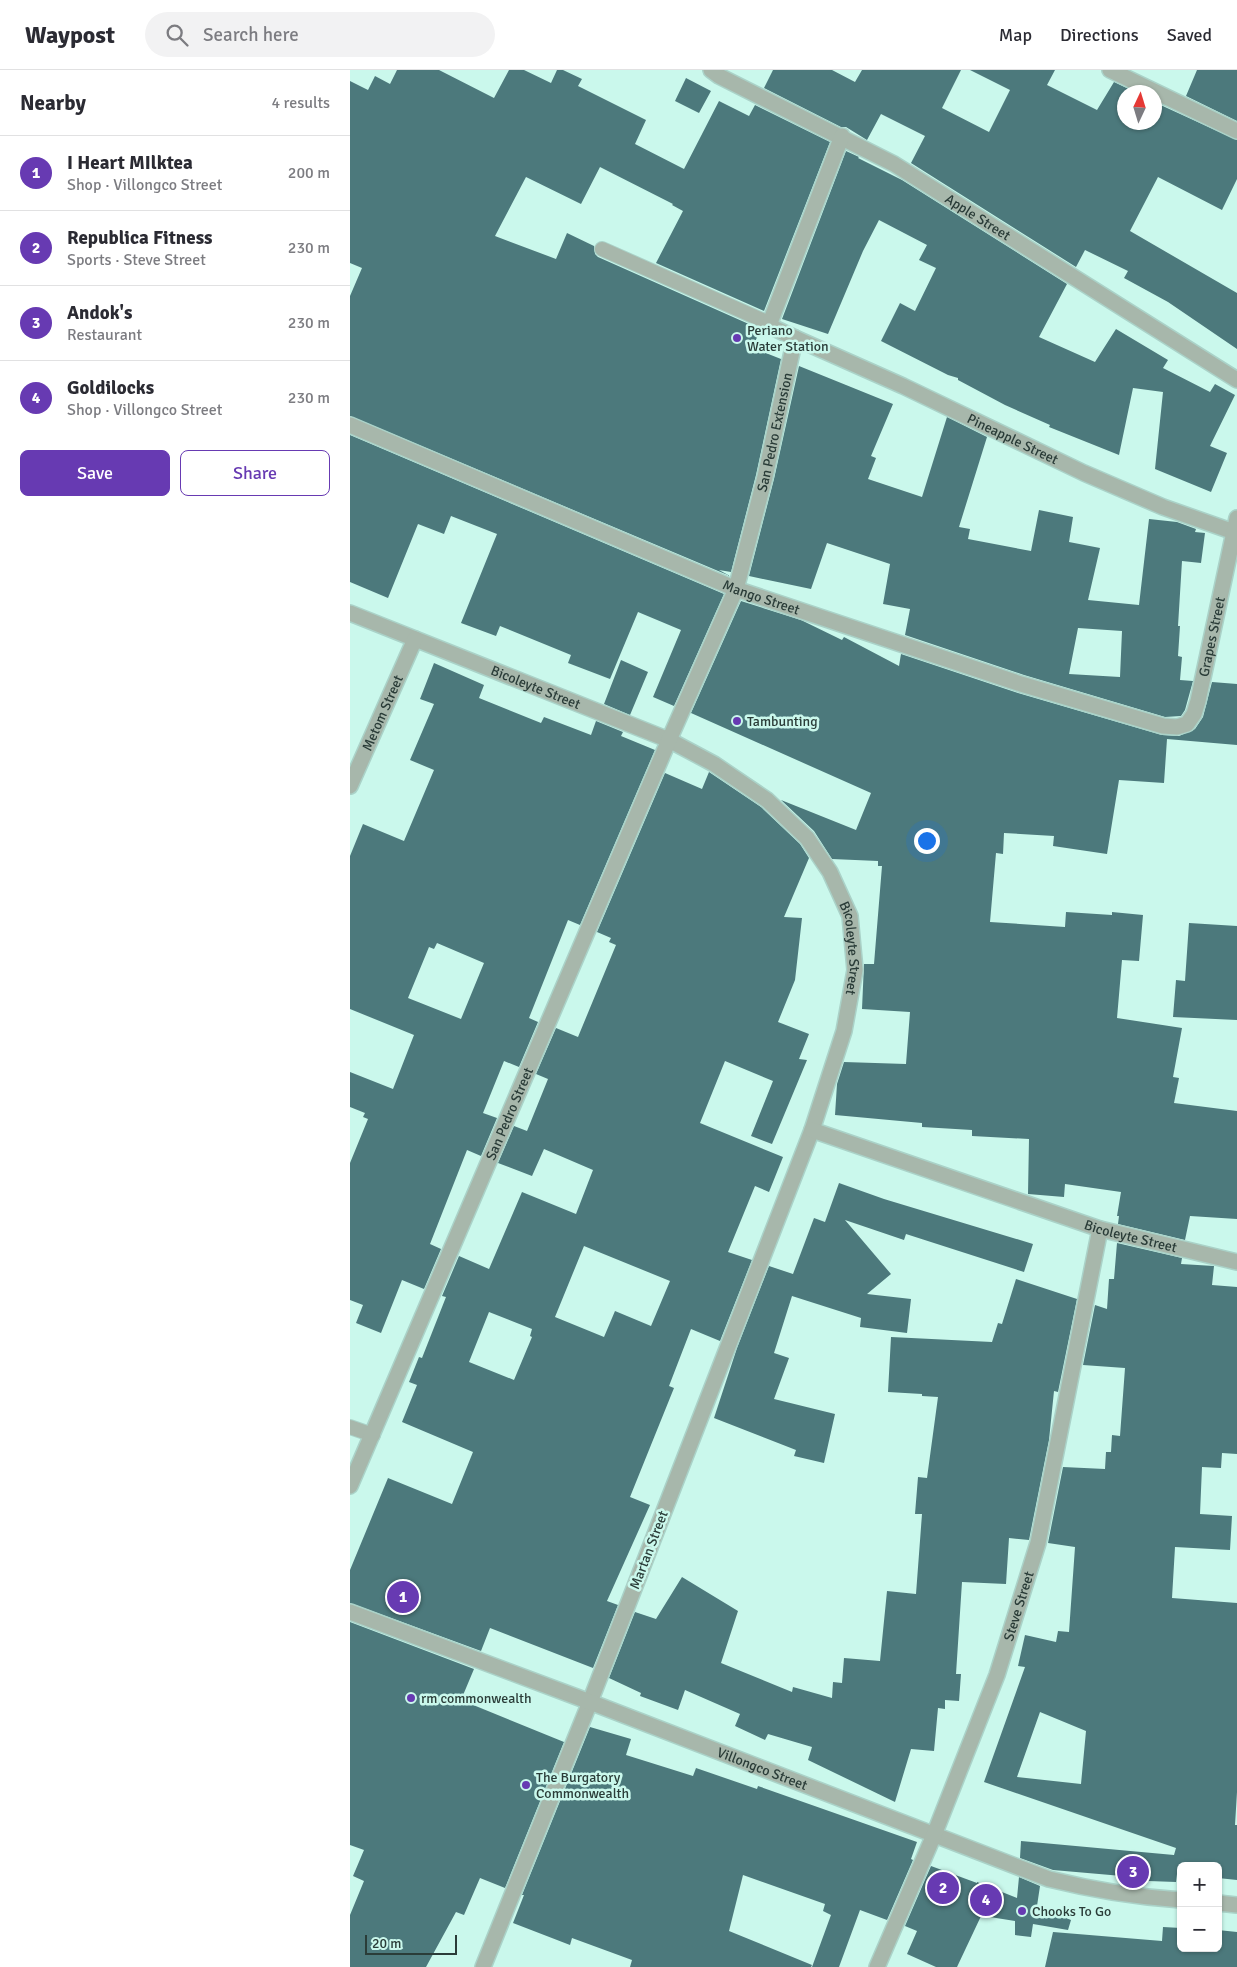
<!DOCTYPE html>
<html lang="en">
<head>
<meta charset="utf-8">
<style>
	:root { --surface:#fff; --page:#f2f2f3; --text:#2b2b33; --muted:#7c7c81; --line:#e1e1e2; --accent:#673ab2 }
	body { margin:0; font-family:Signika,sans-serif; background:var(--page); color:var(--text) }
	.controls { position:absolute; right:15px; bottom:15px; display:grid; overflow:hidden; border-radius:8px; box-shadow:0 1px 4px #0004 }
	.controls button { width:45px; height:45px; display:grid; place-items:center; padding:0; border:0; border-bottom:1px solid var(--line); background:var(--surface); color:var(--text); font:25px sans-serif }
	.compass { position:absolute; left:767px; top:15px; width:45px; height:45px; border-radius:50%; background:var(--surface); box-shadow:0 1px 4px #0004; rotate:4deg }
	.scale { position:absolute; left:15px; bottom:12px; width:92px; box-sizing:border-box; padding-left:5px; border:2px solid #2a3c38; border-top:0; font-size:14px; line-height:18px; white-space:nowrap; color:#2a3c38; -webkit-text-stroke:4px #caf8ec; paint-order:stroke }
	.you { position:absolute; left:576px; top:770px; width:18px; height:18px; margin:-12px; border:4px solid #fff; border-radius:50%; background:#1a73e8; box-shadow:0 0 0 8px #1a73e833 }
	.badge { display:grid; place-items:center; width:32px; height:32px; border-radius:50%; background:var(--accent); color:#fff; font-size:16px; font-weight:700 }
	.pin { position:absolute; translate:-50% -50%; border:2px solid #fff; box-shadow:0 1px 5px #0006 }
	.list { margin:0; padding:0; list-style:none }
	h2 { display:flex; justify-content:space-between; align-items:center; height:65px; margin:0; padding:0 20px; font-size:21px }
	h2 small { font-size:16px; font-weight:400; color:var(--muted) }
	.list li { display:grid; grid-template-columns:32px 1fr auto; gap:15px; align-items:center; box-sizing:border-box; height:75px; padding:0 20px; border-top:1px solid var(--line) }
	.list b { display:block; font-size:19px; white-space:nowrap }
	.list p { margin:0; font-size:16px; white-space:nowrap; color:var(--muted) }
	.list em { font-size:16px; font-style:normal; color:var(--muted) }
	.actions { display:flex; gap:10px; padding:15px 20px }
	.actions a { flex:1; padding:11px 0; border:1px solid var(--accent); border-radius:8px; text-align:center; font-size:18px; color:var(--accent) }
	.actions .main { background:var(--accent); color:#fff }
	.icon { flex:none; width:28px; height:28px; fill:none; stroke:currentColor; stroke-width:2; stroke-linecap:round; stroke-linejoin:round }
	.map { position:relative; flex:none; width:887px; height:1897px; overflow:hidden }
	header { display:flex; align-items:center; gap:30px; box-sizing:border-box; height:70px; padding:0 25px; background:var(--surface); border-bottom:1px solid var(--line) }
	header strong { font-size:24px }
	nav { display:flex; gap:28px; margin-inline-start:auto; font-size:18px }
	.search { width:350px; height:45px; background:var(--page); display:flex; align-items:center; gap:12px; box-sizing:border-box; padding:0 18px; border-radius:28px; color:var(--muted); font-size:19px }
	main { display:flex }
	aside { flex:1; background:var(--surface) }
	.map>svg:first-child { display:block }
	.building { fill:#4c797c; fill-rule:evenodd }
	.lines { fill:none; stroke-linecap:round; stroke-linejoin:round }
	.lane-casing { stroke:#aad2c8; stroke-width:16 }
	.street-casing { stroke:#aad2c8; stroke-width:18 }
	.lane { stroke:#a7b7ab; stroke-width:14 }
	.street { stroke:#a7b7ab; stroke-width:15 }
	.poi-dot { fill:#673ab2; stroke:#caf8ec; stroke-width:2 }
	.labels { text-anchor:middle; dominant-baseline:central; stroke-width:5; stroke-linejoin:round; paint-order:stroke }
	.street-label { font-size:14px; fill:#2a3c38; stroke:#caf8ec }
	.poi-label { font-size:14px; fill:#2a3c38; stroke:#caf8ec; text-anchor:start }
</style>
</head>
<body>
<header>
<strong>Waypost</strong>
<div class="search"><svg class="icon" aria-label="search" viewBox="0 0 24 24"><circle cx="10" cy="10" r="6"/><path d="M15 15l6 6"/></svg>Search here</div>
<nav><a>Map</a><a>Directions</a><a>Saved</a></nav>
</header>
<main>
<aside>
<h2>Nearby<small>4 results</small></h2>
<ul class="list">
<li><span class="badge">1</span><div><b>I Heart MIlktea</b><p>Shop · Villongco Street</p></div><em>200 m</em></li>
<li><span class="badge">2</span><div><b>Republica Fitness</b><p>Sports · Steve Street</p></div><em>230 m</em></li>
<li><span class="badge">3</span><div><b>Andok's</b><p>Restaurant</p></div><em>230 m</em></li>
<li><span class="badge">4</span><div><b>Goldilocks</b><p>Shop · Villongco Street</p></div><em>230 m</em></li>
</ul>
<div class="actions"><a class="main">Save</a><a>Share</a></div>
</aside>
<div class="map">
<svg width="887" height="1897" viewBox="0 0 887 1897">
	<rect width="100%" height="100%" fill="#caf8ec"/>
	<path class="building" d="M47 0H89L144 28 159 0H174L201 13 207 0H213L232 9 228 16 296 50 285 74 334 99 369 31 399 46 405 35 480 72 414 241 306 193 333 141 322 135 323 134 250 97 231 134 176 107 145 166 206 189 217 163 244 176 245 184 248 187 410 259 403 278 431 289 406 405 381 502 369 500 380 506 0 346V226L12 198 0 193V11L18 20 25 6 40 14Z
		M423 0H482L505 12 512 0H611L592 38 639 62 660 20 620 0H705L697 15 747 40 764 12 785 22H774V52H804V32L887 70V109L872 140 808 107 780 161 887 223V279L818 232 774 208 778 201 735 180 726 197 561 93 575 66 531 44 517 70 496 57H491L414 18Z
		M847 0H887V51L836 26Z
		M336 8 361 21 349 43 325 31Z
		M496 81 509 87 508 88 552 110 717 214 689 267 745 292 766 259 818 290 813 298 860 322 865 314 885 325 860 376 877 383 861 422 805 399 813 322 783 318 769 385 699 357 700 355 655 335 608 310V308L598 305 531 271 550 233 565 241 586 198 569 190 577 175 529 150 513 181 478 264 432 249Z
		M449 296 543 334 521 386 526 388 518 409 572 427 597 347 637 367 609 457 620 459 618 469 681 481 689 440 723 447 719 472 750 478 738 530 789 535 799 449 827 452 846 459 845 462 855 463 851 493 832 491 828 556H830L828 586 832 587 830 610 843 611 835 640 831 646 815 647 674 605 555 565 560 539 533 534 540 494 477 473 461 519 399 506 424 409ZM728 558 772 561 770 607 719 604Z
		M0 365 374 524 324 636 303 627 331 560 288 542 260 609 218 593 221 585 150 556 146 566 111 553 147 464 101 446 94 464 68 454 38 528 0 512Z
		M391 531 451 550 492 570 494 567 549 596 551 584 668 623 812 665 829 666 845 659 853 647 862 612 887 614V675L817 669 814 713 769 710 757 784 703 776 704 766 654 763 653 784 646 783 640 852 715 857 716 842 762 845V842L793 845 789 891 772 890 767 948 832 958 823 1007 829 1008 824 1033 887 1041V1149L840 1146 835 1170 768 1154 769 1146H767L771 1122 715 1114 714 1127 678 1124 679 1069 622 1066V1060L572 1057V1053L485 1045 487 1014 494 992 556 994 560 942 512 939 514 894H524L532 796H528V791L482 789 464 761 431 730 506 760 521 723 341 643Z
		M271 590 298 602 280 645 254 634Z
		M84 593 134 615 129 628 191 653 194 647 241 665 246 651 273 662 271 666 305 680 230 855 218 850 179 948 188 952 169 997 154 991 133 1043 147 1048 131 1086 117 1080 80 1174 91 1179 74 1219 52 1210 31 1263 6 1253 13 1235 0 1230V1093L18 1049 13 1047 15 1043 0 1037V1002L43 1019 64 965 0 939V786L13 754 54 771 84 700 60 690 84 634 70 629ZM87 873 134 893 111 949 58 928 79 877 84 879Z
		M359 702 411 737 450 774 459 788 434 847 452 848 445 910 428 952 459 964 449 989 457 990 422 1074 401 1066 423 1011 375 991 350 1053 433 1087 419 1122 405 1116 378 1182 402 1190 370 1271 341 1259 319 1316 324 1318 280 1427 300 1435 257 1531 268 1535 243 1598 140 1558 131 1581 0 1533V1500L38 1408 102 1434 123 1382 52 1352 67 1315 59 1312 69 1287 72 1288 96 1227 92 1226 109 1186 139 1199 172 1122 226 1144 243 1100 194 1079 182 1106 148 1093 164 1056 177 1061 198 1009 186 1004 206 958 228 967 266 875 259 872 261 868 247 862 315 703 352 719ZM234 1176 320 1211 301 1256 265 1241 254 1267 205 1247ZM139 1242 182 1259 180 1266 182 1267 164 1310 119 1292Z
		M839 853 887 856V950L823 947 826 910 835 911Z
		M489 1113 534 1129 683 1174 674 1202 556 1164 554 1170 495 1150 541 1204 517 1224 561 1229 557 1263 510 1257 511 1248 442 1226 424 1283 439 1288 424 1329 485 1344 474 1393 444 1386 446 1380 364 1348 387 1278 419 1196 443 1204 464 1148 475 1152Z
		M767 1173 832 1188 831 1194 864 1196 862 1215 887 1217V1384L872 1383 871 1398 852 1397 850 1444 882 1446 880 1480 825 1477 822 1528 887 1533V1722L885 1755H887V1810L868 1808V1796H831V1804H827L826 1812 771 1810 772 1806 703 1800 670 1788 671 1771 824 1785 826 1778 634 1712 675 1597 668 1596 675 1565 706 1572 708 1561 719 1562 725 1477 698 1473 713 1397 755 1399 756 1382H761L762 1365 770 1366 775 1298 733 1295 745 1235 757 1239 759 1209H764ZM690 1642 736 1661 731 1714 667 1707Z
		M666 1209 727 1229 708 1322 704 1321 699 1370 679 1470 659 1468 656 1514 612 1512 606 1604H611L609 1631 595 1630V1639L588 1638 584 1681 561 1679 545 1732 458 1690 462 1677 418 1664 415 1670 385 1656 390 1644 335 1620 328 1640 290 1626 291 1623 259 1608 285 1542 306 1549 332 1507 388 1541 371 1593 442 1622 443 1617 482 1628 483 1612 492 1613 494 1588 530 1591 537 1521 566 1524 572 1444H565L568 1407 577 1408 588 1327 572 1326V1324L538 1322 541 1267 642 1272 648 1253 652 1254Z
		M0 1552 124 1599 111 1630 214 1672 155 1818 130 1808 114 1845 106 1842 76 1897H0V1845L14 1811 3 1806 14 1780 0 1775Z
		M240 1657 281 1669 276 1685 343 1706 346 1698 407 1719 408 1716 567 1772 561 1789 563 1790 537 1850 510 1840 489 1897H462L481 1845 473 1841 475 1834 393 1805 379 1861 462 1895 461 1897H280L282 1890 222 1868 220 1875 163 1853 174 1825H172Z
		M581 1796 627 1813V1812L667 1828 669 1807 690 1816 687 1836 721 1850 718 1860 683 1854 681 1867 665 1865V1851L640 1847 632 1844 607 1897H586L557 1884 567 1861 555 1856Z
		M813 1857 831 1858V1878H868V1860L887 1862V1897H695L703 1862 812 1871Z"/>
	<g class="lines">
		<defs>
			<path id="lane" d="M252 179 421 254
				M0 1357 23 1365"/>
			<g id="street">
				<path id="s1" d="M361 0 369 6 544 94 887 310"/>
				<path d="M760 0 887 61"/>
				<path id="s2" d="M445 268 553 316 734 403 813 437 884 462"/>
				<path id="s3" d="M0 355 386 519 671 614 813 656 827 657 837 654 844 644 848 631 887 448"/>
				<path id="s4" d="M0 543 319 670 364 694 417 730 457 768 480 802 500 846 505 900 494 961 462 1060 240 1632 133 1897"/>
				<path id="s5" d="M0 716 65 569"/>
				<path id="s6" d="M462 1060 750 1159 887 1192"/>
				<path id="s7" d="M0 1416 319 670 386 519 415 407 445 268 424 258 421 254V250L492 66"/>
				<path id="s8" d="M0 1542 240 1632 699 1809C743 1820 786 1827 831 1830"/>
				<path d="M868 1833 887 1835"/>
				<path id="s9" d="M527 1897 584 1765 647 1605 688 1473 750 1159"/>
			</g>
		</defs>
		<use href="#lane" class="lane-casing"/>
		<use href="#street" class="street-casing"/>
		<use href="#lane" class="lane"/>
		<use href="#street" class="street"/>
	</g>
	<g class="poi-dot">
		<circle cx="387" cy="268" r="5"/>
		<circle cx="387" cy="651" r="5"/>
		<circle cx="61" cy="1628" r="5"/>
		<circle cx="176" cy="1715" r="5"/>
		<circle cx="672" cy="1841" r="5"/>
	</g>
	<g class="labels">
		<g class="street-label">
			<text stroke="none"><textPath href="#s1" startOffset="305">Apple Street</textPath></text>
			<text stroke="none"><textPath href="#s7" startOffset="1138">San Pedro Extension</textPath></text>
			<text stroke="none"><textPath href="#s2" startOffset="240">Pineapple Street</textPath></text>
			<text stroke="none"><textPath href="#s3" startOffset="446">Mango Street</textPath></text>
			<text stroke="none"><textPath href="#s3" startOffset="984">Grapes Street</textPath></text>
			<text stroke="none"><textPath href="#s4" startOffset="200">Bicoleyte Street</textPath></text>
			<text stroke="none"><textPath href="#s5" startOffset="80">Metom Street</textPath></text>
			<text stroke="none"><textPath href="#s4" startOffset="635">Bicoleyte Street</textPath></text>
			<text stroke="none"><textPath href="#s7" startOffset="405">San Pedro Street</textPath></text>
			<text stroke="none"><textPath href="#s6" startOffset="336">Bicoleyte Street</textPath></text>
			<text transform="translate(299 1480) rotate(-69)">Martan Street</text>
			<text stroke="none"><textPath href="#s9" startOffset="388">Steve Street</textPath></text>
			<text stroke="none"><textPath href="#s8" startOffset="441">Villongco Street</textPath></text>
		</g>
		<g class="poi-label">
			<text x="397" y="260">Periano<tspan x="397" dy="16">Water Station</tspan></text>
			<text x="397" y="651">Tambunting</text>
			<text x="71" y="1628">rm commonwealth</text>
			<text x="186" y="1707">The Burgatory<tspan x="186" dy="16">Commonwealth</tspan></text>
			<text x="682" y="1841">Chooks To Go</text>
		</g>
	</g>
</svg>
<div class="controls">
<button>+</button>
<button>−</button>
</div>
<svg class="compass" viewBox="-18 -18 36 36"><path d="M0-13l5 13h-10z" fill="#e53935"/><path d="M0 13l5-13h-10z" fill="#7c7c81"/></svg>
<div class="scale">20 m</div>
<div class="you"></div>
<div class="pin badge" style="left:53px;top:1527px">1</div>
<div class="pin badge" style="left:593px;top:1818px">2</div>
<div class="pin badge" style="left:783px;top:1802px">3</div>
<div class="pin badge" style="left:636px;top:1830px">4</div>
</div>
</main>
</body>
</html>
